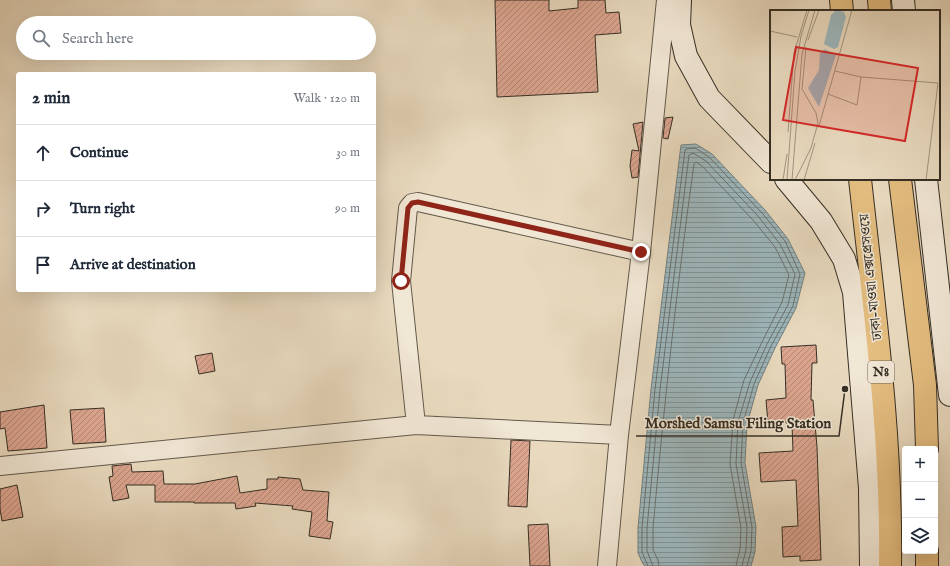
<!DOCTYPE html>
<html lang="en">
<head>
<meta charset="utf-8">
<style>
	:root { --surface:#fff; --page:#f6f6f7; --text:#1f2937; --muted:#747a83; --line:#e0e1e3 }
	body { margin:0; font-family:"IM FELL English","Noto Serif Bengali",serif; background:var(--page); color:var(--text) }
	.controls { position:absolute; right:12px; bottom:12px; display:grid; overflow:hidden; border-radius:4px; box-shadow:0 4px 16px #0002 }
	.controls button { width:36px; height:36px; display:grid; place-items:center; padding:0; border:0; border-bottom:1px solid var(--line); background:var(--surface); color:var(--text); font:20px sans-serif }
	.stop { position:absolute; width:12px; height:12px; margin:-9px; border:3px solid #8f2418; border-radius:50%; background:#fff }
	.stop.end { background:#8f2418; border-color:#fff; box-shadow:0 1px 4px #0008 }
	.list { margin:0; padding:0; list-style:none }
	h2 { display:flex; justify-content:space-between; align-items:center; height:52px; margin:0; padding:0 16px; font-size:17px }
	h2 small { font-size:13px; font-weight:400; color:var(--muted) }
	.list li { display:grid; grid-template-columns:26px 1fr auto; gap:12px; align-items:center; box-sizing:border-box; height:56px; padding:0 16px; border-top:1px solid var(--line) }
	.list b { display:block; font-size:15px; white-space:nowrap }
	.list em { font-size:13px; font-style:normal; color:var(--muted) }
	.icon { flex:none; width:22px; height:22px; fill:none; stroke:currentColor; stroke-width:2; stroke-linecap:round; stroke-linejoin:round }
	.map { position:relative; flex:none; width:950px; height:566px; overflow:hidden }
	.search { position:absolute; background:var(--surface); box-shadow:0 4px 16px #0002; left:16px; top:16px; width:360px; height:44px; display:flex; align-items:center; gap:10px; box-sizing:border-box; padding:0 14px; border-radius:22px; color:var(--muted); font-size:15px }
	.panel { position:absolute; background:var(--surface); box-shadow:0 4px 16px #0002; left:16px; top:72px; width:360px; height:220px; border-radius:4px }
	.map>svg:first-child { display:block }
	.water { fill:url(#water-rules); stroke:#738080 }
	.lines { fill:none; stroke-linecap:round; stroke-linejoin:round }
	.shore { stroke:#697270; stroke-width:1 }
	.building { fill:url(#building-hatch); stroke:#352e24 }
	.street-casing { stroke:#62594b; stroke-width:20 }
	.secondary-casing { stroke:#352e24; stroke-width:24 }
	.highway-casing { stroke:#352e24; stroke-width:24 }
	.street { stroke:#f1e7d5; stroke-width:18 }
	.secondary { stroke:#f1e7d5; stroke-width:22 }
	.highway { stroke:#e4bd80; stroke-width:22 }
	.route { stroke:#8f2418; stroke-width:5 }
	.labels { text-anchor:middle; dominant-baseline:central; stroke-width:3; stroke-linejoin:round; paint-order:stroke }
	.shield { fill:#f1e7d5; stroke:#6d6659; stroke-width:1 }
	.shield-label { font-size:13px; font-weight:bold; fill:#352e24 }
	.street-label { font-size:14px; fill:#352e24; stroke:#f1e7d5 }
	.inset-road { fill:none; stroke:#a19581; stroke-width:1 }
	.view { fill:#d62828; fill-opacity:0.15; stroke:#d62828; stroke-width:2 }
	.inset-edge { fill:none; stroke:#352e24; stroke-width:2 }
	.leader { fill:none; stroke:#352e24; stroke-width:1.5 }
	.callout-dot { fill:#352e24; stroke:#f1e7d5; stroke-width:1.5 }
	.callout-label { font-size:15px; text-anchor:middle; font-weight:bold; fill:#352e24; stroke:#f1e7d5; stroke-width:3; stroke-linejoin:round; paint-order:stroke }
</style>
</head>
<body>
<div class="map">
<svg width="950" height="566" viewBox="0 0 950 566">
	<defs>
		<pattern id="water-rules" width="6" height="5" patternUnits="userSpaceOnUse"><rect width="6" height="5" fill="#9db7bd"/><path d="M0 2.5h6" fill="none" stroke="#819599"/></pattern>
		<pattern id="building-hatch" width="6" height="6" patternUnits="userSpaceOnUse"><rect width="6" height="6" fill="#dca590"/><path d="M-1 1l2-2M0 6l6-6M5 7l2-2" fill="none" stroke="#b38775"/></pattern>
	</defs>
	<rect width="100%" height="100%" fill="#e9dabf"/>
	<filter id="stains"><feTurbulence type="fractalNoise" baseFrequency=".005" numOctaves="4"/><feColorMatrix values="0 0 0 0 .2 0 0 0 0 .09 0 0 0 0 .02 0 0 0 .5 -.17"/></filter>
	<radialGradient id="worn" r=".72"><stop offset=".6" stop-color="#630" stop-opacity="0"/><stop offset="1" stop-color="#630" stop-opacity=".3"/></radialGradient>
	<path class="water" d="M696 144 712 154 765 210 788 239 805 273 796 308 775 348 758 385 747 424 745 463 756 527 755 552 751 566H645L643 564 638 553V528L651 389 681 145Z"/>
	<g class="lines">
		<path class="shore" d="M648 566 642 552V528L655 389 685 150 686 149 695 148 709 157 762 213 785 241 800 274 793 306 771 346 754 384 743 423 741 463 752 527 751 551 747 566
			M653 566 647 551V528L660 390 689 155 693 153 706 161 758 216 780 244 795 274 788 305 767 344 750 382 738 422 736 464 747 527 746 550 742 566
			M659 566 658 560 653 550V528C664 406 677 285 694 164L696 162 702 166 753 220 775 247 789 275 782 302 762 342 744 380 733 420 730 464 741 528 740 549 736 566"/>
	</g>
	<path class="building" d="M495 0H549V11L578 8V0H605L606 13 619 12 621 33 595 35 598 92 497 97Z
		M673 117 668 139 663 138 665 118Z
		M643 122 638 177 632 178 630 166 632 150 639 151 633 124Z
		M816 345 817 363H812L811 400H813L817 447 821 560 800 561V556L783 557 782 527 798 526 796 480 761 482 759 453 793 451 792 425H787V422L768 423 766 400 786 398 785 364H782L781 347Z
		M212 353 215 371 199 374 195 356Z
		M44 405 47 448 8 451 5 428 0 429V412Z
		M104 408 106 442 73 444 70 410Z
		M511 440 530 441 527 507 508 506Z
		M131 464 132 472 163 471 164 484H195L237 476 240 493 267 489V479H278V477L300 479 303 490 329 492 327 521 333 522 330 539 309 536 312 512 292 509 293 506 255 503 256 506 236 509 235 503H194V502H155V485H126L129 498 113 501 109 477 113 476 112 466Z
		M17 485 23 517 2 521 0 509V489Z
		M548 524 550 566H530L528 525Z"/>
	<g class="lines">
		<defs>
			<path id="street" d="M619 435 416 425 401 281 408 208 412 203 418 202 641 252
				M0 466 416 425
				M607 566 619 435 641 252 666 0"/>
			<path id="secondary" d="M680 0 679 25 686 56 709 98 771 162
				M903 0 904 11
				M786 179 821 221 844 259 854 292 870 488 871 566
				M926 179 950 395"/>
			<path id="highway" d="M841 0 842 11
				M879 0 880 11
				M860 179C874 308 892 437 890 566
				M900 179 925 385 927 449
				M927 566V551"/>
		</defs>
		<use href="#street" class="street-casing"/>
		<use href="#secondary" class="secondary-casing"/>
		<use href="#highway" class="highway-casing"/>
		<use href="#street" class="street"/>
		<use href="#secondary" class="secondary"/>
		<use href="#highway" class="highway"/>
	</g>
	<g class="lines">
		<path class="route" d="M401 281 408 208 412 203 418 202 641 252"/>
	</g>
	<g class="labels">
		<rect class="shield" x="868" y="361" width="26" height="22" rx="3"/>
		<g class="shield-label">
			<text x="881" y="372">N8</text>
		</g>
		<g class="street-label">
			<text transform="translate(871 277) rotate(-96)">ঢাকা-মাওয়া এক্সপ্রেসওয়ে</text>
		</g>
	</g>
	<g transform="translate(770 10)">
		<rect width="170" height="170" fill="#e9dabf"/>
		<path d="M66 0 74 2 76 7 68 37 64 39 54 34 61 5ZM55 39 66 45 49 97 38 78 49 60 50 43Z" fill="#9db7bd"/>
		<path class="inset-road" d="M0 21 27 27M38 30 49 0M91 67 168 73 156 170M58 84 87 95 91 67 65 61M49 116 82 0M18 122 24 43 37 0M13 170 17 144M17 170 25 61 31 26 39 0M22 170 32 44 45 0M25 170 41 138 48 113 46 103 32 79 36 37M34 170 45 133"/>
		<path class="view" d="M26 37 148 58 135 131 13 110Z"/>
		<rect width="170" height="170" class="inset-edge"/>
	</g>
	<path class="leader" d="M845 389L839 436H636"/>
	<circle class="callout-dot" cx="845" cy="389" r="4"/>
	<g class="callout-label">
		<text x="738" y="428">Morshed Samsu Filing Station</text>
	</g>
	<rect width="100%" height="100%" filter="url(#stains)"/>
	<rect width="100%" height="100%" fill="url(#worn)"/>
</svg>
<div class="controls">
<button>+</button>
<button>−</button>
<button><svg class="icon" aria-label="layers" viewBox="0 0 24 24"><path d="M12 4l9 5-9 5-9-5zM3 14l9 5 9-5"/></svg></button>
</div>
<div class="stop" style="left:401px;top:281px"></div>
<div class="stop end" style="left:641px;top:252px"></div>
<div class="search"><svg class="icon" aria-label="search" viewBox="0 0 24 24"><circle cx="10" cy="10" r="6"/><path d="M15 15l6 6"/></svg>Search here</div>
<section class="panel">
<h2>2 min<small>Walk · 120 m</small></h2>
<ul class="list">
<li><svg class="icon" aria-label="ahead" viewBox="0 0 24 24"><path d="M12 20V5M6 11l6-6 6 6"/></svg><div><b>Continue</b></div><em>30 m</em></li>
<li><svg class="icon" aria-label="right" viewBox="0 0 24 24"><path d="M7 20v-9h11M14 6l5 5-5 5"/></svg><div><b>Turn right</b></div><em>90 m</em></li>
<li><svg class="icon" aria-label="arrive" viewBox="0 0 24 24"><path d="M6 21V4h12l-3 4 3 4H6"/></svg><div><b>Arrive at destination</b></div></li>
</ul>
</section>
</div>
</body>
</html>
